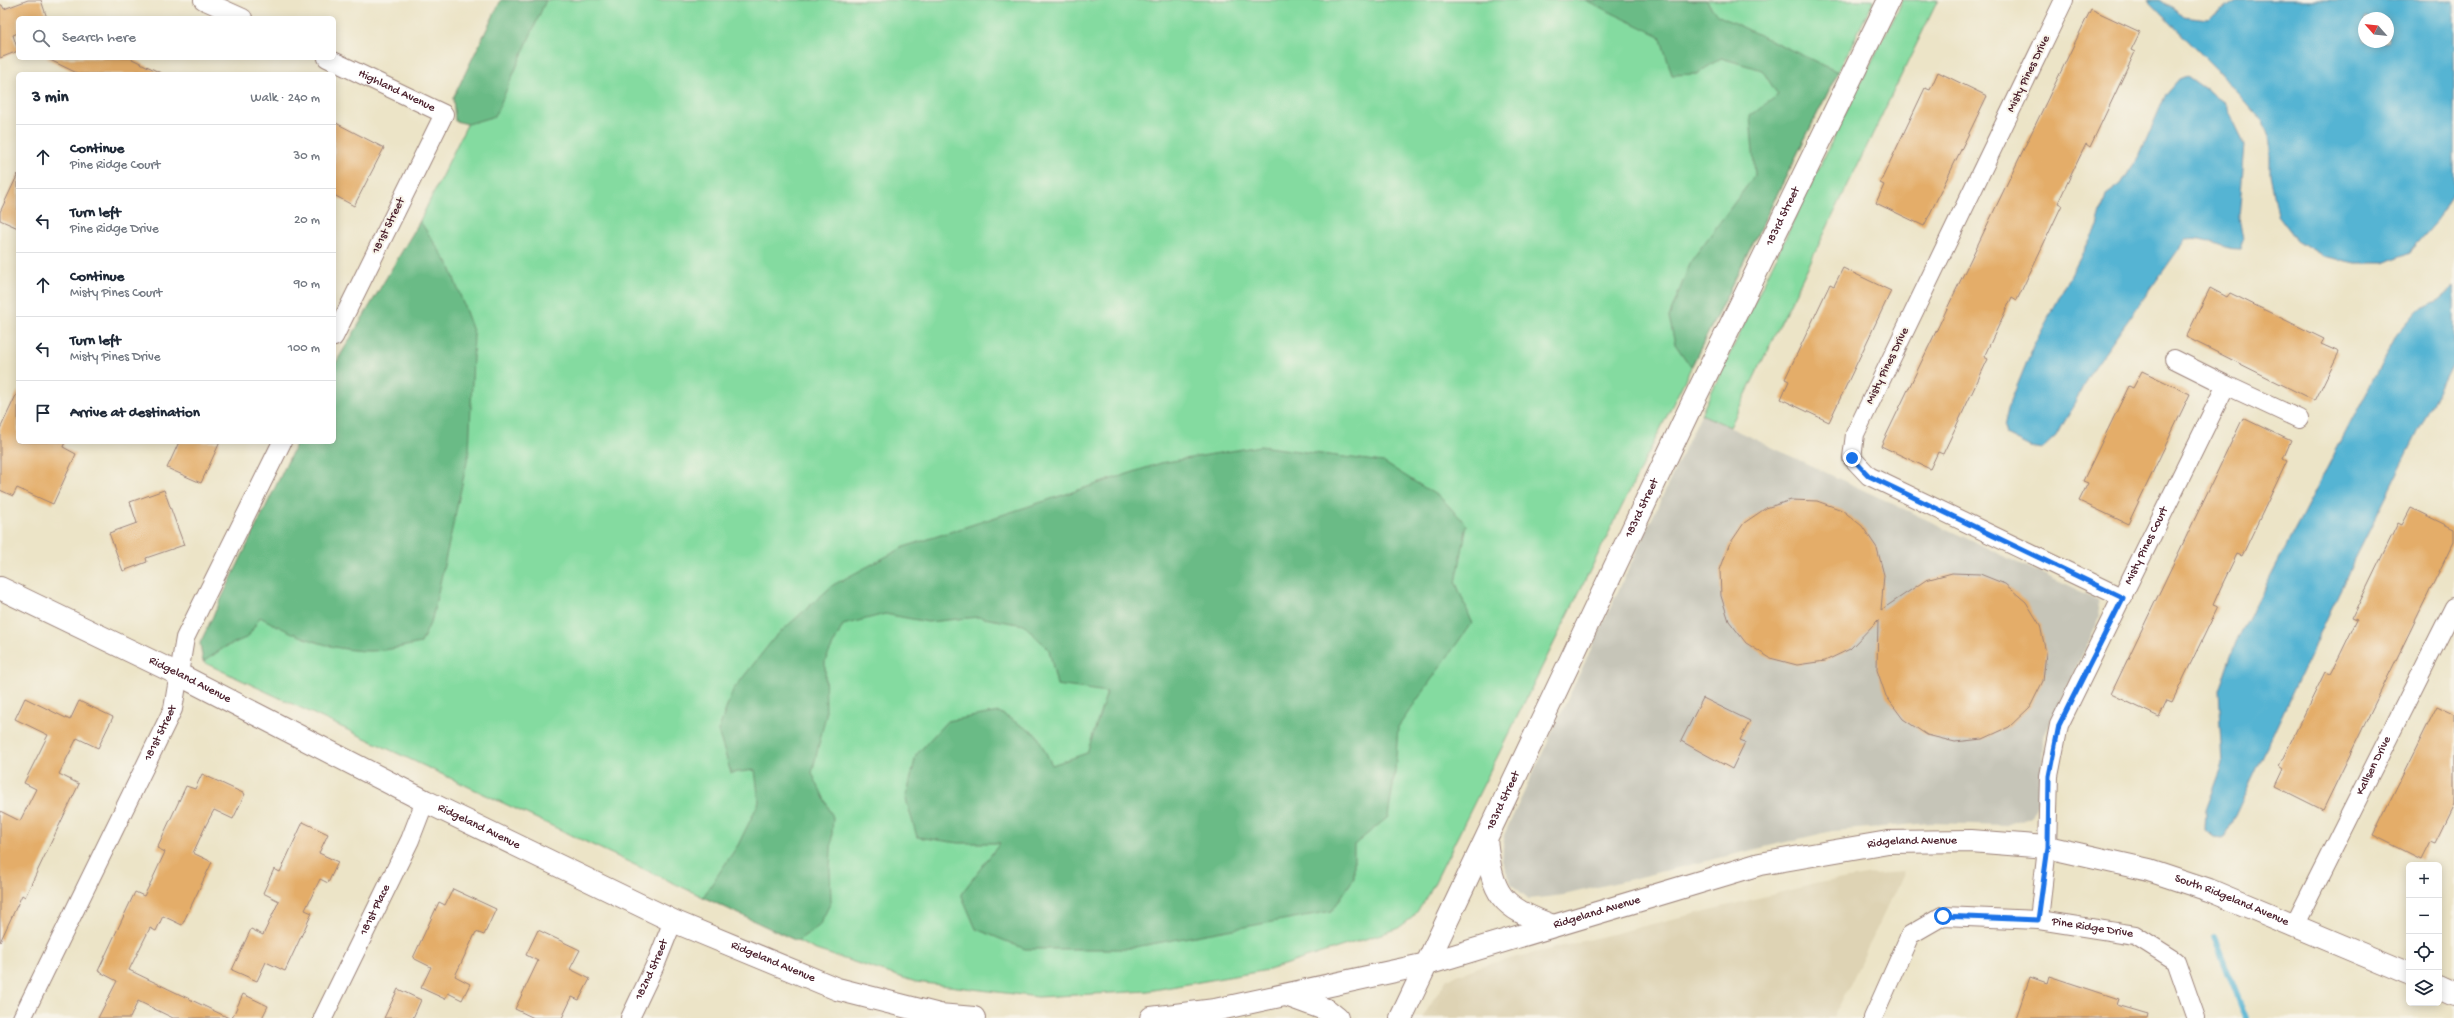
<!DOCTYPE html>
<html lang="en">
<head>
<meta charset="utf-8">
<style>
	:root { --surface:#fff; --page:#f2f2f3; --text:#1f2937; --muted:#747a83; --line:#e0e1e3 }
	body { margin:0; font-family:"Gochi Hand",sans-serif; background:var(--page); color:var(--text) }
	.controls { position:absolute; right:12px; bottom:12px; display:grid; overflow:hidden; border-radius:6px; box-shadow:0 2px 10px #0003 }
	.controls button { width:36px; height:36px; display:grid; place-items:center; padding:0; border:0; border-bottom:1px solid var(--line); background:var(--surface); color:var(--text); font:20px sans-serif }
	.compass { position:absolute; left:2358px; top:12px; width:36px; height:36px; border-radius:50%; background:var(--surface); box-shadow:0 2px 10px #0003; rotate:297deg }
	.stop { position:absolute; width:12px; height:12px; margin:-9px; border:3px solid #1a73e8; border-radius:50%; background:#fff }
	.stop.end { background:#1a73e8; border-color:#fff; box-shadow:0 1px 4px #0008 }
	.list { margin:0; padding:0; list-style:none }
	h2 { display:flex; justify-content:space-between; align-items:center; height:52px; margin:0; padding:0 16px; font-size:17px }
	h2 small { font-size:13px; font-weight:400; color:var(--muted) }
	.list li { display:grid; grid-template-columns:26px 1fr auto; gap:12px; align-items:center; box-sizing:border-box; height:64px; padding:0 16px; border-top:1px solid var(--line) }
	.list b { display:block; font-size:15px; white-space:nowrap }
	.list p { margin:0; font-size:13px; white-space:nowrap; color:var(--muted) }
	.list em { font-size:13px; font-style:normal; color:var(--muted) }
	.icon { flex:none; width:22px; height:22px; fill:none; stroke:currentColor; stroke-width:2; stroke-linecap:round; stroke-linejoin:round }
	.map { position:relative; flex:none; width:2454px; height:1018px; overflow:hidden }
	.search { position:absolute; background:var(--surface); box-shadow:0 2px 10px #0003; left:16px; top:16px; width:320px; height:44px; display:flex; align-items:center; gap:10px; box-sizing:border-box; padding:0 14px; border-radius:6px; color:var(--muted); font-size:15px }
	.panel { position:absolute; background:var(--surface); box-shadow:0 2px 10px #0003; left:16px; top:72px; width:320px; height:372px; border-radius:6px }
	.map>svg:first-child { display:block }
	.built { fill:#ded3b4 }
	.industrial { fill:#c6c5b8 }
	.green { fill:#84dba0; stroke:#677d66 }
	.forest { fill:#6bbb86; stroke:#5a6d58 }
	.water { fill:#55b4d3; stroke:#506a7f; fill-rule:evenodd }
	.lines { fill:none; stroke-linecap:round; stroke-linejoin:round }
	.stream { stroke:#55b4d3; stroke-width:6 }
	.building { fill:#e4ad69 }
	.minor-casing { stroke:#9b8279; stroke-width:20 }
	.tertiary-casing { stroke:#9b8279; stroke-width:24 }
	.minor { stroke:#fff; stroke-width:18 }
	.tertiary { stroke:#fff; stroke-width:22 }
	.route { stroke:#1a73e8; stroke-width:5 }
	.labels { text-anchor:middle; dominant-baseline:central; stroke-width:4; stroke-linejoin:round; paint-order:stroke }
	.street-label { font-size:12px; fill:#4a1f2b; stroke:#f7f3e8 }
</style>
</head>
<body>
<div class="map">
<svg width="2454" height="1018" viewBox="0 0 2454 1018">
	<rect width="100%" height="100%" fill="#f7f3e8"/>
	<filter id="ink" filterUnits="userSpaceOnUse"><feTurbulence type="fractalNoise" baseFrequency=".025" numOctaves="2"/><feDisplacementMap in="SourceGraphic" scale="8" xChannelSelector="R" yChannelSelector="G"/><feConvolveMatrix kernelMatrix="1 2 1 2 8 2 1 2 1" color-interpolation-filters="sRGB"/></filter>
	<filter id="wash" filterUnits="userSpaceOnUse"><feTurbulence type="fractalNoise" baseFrequency=".012" numOctaves="4" result="noise"/><feDisplacementMap in="SourceGraphic" scale="16" xChannelSelector="R" yChannelSelector="G"/><feGaussianBlur stdDeviation="0.9" result="paint"/><feColorMatrix in="noise" values="0 0 0 0 0 0 0 0 0 0 0 0 0 0 0 0 0 1.4 0 .05"/><feComposite in="paint" operator="in"/></filter>
	<g filter="url(#wash)">
		<rect width="100%" height="100%" fill="#ece4c7"/>
		<path class="built" d="M1904 872 1834 1018H1422L1447 979 1481 966 1819 883 1872 874Z"/>
		<path class="industrial" d="M1701 414 2098 600 2100 618 2043 736 2042 792 2032 816 2007 825 1930 823 1832 831 1564 895 1529 899 1512 885 1502 861 1504 835Z"/>
		<path class="green" d="M528 0H1874L1427 898 1413 917 1397 929 1268 970 1148 991 1038 997 916 982 816 950 203 662 311 442H334V396Z
			M1903 0H1938L1730 427 1701 414 1842 120Z"/>
		<path class="forest" d="M501 0H546L495 116 468 124 455 121 453 98Z
			M1585 0H1706L1717 15 1838 72 1691 367 1675 344 1669 317 1691 261 1755 175 1750 116 1778 95 1762 70 1721 58 1697 74 1672 75 1660 36Z
			M420 221 450 267 474 334 469 453 432 619 421 643C405 646 386 651 370 651 331 651 293 635 260 617L248 637 225 647 203 662 200 643 297 442H334V366Z
			M1260 446 1383 462 1441 498 1467 525 1456 583 1472 622 1398 727 1395 772 1388 817 1354 845V878L1332 911 1124 949H1025L976 929 961 894 1000 843H959L917 837 906 799 916 755 947 721 999 712 1037 735 1052 765 1087 753 1107 692 1057 685 1049 650 1024 625 978 617 928 622 885 614 843 625 825 661 826 715 812 773 833 817 830 868 831 902 819 926 797 941 703 897 738 845 759 802 755 770 731 773 718 731 733 690 775 637 833 585 904 547 1161 463Z"/>
		<path class="water" d="M2148 0H2160L2183 16 2208 19 2238 0H2454V189L2438 220 2410 252 2384 263H2355L2323 256 2297 240 2278 215 2270 174V143L2262 121 2216 69ZM2364 18H2388V42H2364Z
			M2187 76 2225 103 2245 145 2239 217 2243 240 2240 249C2220 250 2208 235 2186 239L2089 375 2058 434 2042 449 2030 447 2006 435 2004 427 2008 408 2033 347 2097 226 2106 195 2121 184 2140 154 2166 94 2179 79Z
			M2454 287V360L2355 558 2226 835 2222 838 2214 837 2205 830 2206 810 2223 764 2219 690 2236 642 2397 334 2418 310 2437 301Z"/>
		<g class="lines">
			<path class="stream" d="M2214 937 2246 1018"/>
		</g>
		<g id="blocks">
			<path class="building" d="M28 0H41L47 18H18V33L13 35 18 51 0 58V5H2L4 9Z
				M2091 9 2140 32 2131 50 2135 52 2090 147 2086 144 2072 173 2058 203 2062 205 2017 300 2012 297 1984 357 1988 359 1943 454 1938 452 1930 469 1881 446Z
				M46 58H130L163 74H79Z
				M1938 72 1987 96 1924 226 1876 203 1884 185 1880 183 1925 88 1930 90Z
				M334 122 384 148 354 206 334 195Z
				M18 174V228L0 220V212Z
				M1843 268 1891 291 1829 422 1781 399 1789 381 1785 379 1830 284 1834 286Z
				M2210 288 2227 297 2230 293 2324 339 2321 344 2339 352 2315 401 2186 337Z
				M2142 371 2190 394 2128 524 2079 501 2088 483 2083 481 2129 386 2133 388Z
				M18 391V442H65L63 447 76 454 53 504 17 488 13 496 0 490V429Z
				M2243 418 2291 441 2283 459 2287 461 2242 556 2237 554 2221 587 2213 605 2218 607 2172 702 2167 700 2159 717 2111 694Z
				M179 442H220L201 483 167 468Z
				M164 490 184 545 146 558 147 562 123 571 109 533 137 523 130 502Z
				M1791 500 1817 501 1842 510 1862 526 1877 548 1884 575 1881 610 1926 580 1952 573 1980 574 2005 584 2026 602 2040 625 2046 653 2043 681 2030 707 2009 727 1983 739 1955 742 1927 735 1903 719 1886 696 1877 670 1878 620 1850 649 1825 661 1797 665 1770 658 1746 643 1729 621 1721 596 1720 570 1729 545 1744 523 1766 508Z
				M2411 508 2454 529V541L2323 810 2275 786 2283 769 2279 766 2325 672 2330 674 2339 657 2357 620 2352 618 2398 523 2402 525Z
				M25 698 70 720 79 701 113 717 98 748 77 738 59 774 79 784 25 897 22 895 0 942V811L20 821 36 789 24 783 48 735 15 719Z
				M1703 698 1750 721 1740 740 1745 742 1732 769 1681 741Z
				M2437 706 2454 714V804L2435 843 2430 841 2421 859 2373 835Z
				M202 774 245 794 233 819 214 810 206 825 193 853 212 862 182 925 163 916 156 931 150 928 129 970 229 1018H173L138 1001 130 1018H98L117 981 98 971 135 892 144 896 152 880 165 852 157 848 186 786 195 789Z
				M303 822 328 834 319 853 338 862 328 883 320 879 305 910 312 913 285 971 266 962 257 981 232 970 251 929 263 935 279 901 263 893 274 869 280 872Z
				M453 889 496 909 484 935 476 932 455 976 470 984 462 1000 448 993 445 999 421 988 431 967 413 958 439 902 445 905Z
				M538 930 580 950 570 969 590 979 579 1000 572 997 562 1018H534L515 1009 538 961 526 955Z
				M2049 976 2119 999 2117 1005 2148 1014 2147 1018H2016L2030 977 2047 983Z
				M398 989 421 1000 413 1018H384Z
				M243 994 268 1006 262 1018H232Z"/>
		</g>
	</g>
	<g filter="url(#ink)">
		<use href="#blocks" fill-opacity="0" stroke="#9b8279" stroke-width="1"/>
		<g class="lines">
			<defs>
				<g id="minor">
					<path d="M203 0 243 18"/>
					<path d="M2064 0 1855 434 1852 458 1869 476 2123 598"/>
					<path id="s1" d="M327 58 444 114 334 337"/>
					<path d="M2174 359 2226 385"/>
					<path id="s2" d="M2039 920 2047 847 2049 776 2059 725 2226 385 2299 419"/>
					<path id="s3" d="M2294 926 2454 607"/>
					<path id="s4" d="M22 1018 173 709 185 638 282 442"/>
					<path id="s5" d="M323 1018 410 840 425 801"/>
					<path id="s6" d="M630 1018 657 961 673 921"/>
					<path id="s7" d="M1873 1018 1910 935 1943 916 2039 920 2135 935 2176 961 2196 1018"/>
				</g>
				<g id="tertiary">
					<path id="s8" d="M0 588 178 674 425 801 673 921 837 989 939 1015 974 1018"/>
					<path d="M1486 840C1493 897 1500 906 1553 926"/>
					<path d="M2439 988 2454 995"/>
					<path d="M1286 995 1327 1010 1337 1018"/>
					<path id="s9" d="M1151 1018 1215 1010 1427 964 1760 864 1888 842 1971 841 2047 847 2149 870 2209 890 2409 974"/>
					<path id="s10" d="M1401 1018 1690 408 1889 0"/>
				</g>
			</defs>
			<use href="#minor" class="minor-casing"/>
			<use href="#tertiary" class="tertiary-casing"/>
			<use href="#minor" class="minor"/>
			<use href="#tertiary" class="tertiary"/>
		</g>
	</g>
	<g class="lines" filter="url(#ink)">
		<path class="route" d="M1852 458 1869 476 2123 598 2059 725 2049 776 2048 847 2038 920 1943 916"/>
	</g>
	<g class="labels">
		<g class="street-label">
			<text transform="translate(2029 74) rotate(-64)">Misty Pines Drive</text>
			<text stroke="none"><textPath href="#s1" startOffset="77">Highland Avenue</textPath></text>
			<text stroke="none"><textPath href="#s10" startOffset="888">183rd Street</textPath></text>
			<text transform="translate(389 226) rotate(-64)">181st Street</text>
			<text transform="translate(1888 366) rotate(-64)">Misty Pines Drive</text>
			<text stroke="none"><textPath href="#s10" startOffset="564">183rd Street</textPath></text>
			<text stroke="none"><textPath href="#s2" startOffset="396">Misty Pines Court</textPath></text>
			<text stroke="none"><textPath href="#s8" startOffset="211">Ridgeland Avenue</textPath></text>
			<text stroke="none"><textPath href="#s4" startOffset="317">181st Street</textPath></text>
			<text stroke="none"><textPath href="#s3" startOffset="179">Kallsen Drive</textPath></text>
			<text stroke="none"><textPath href="#s10" startOffset="240">183rd Street</textPath></text>
			<text stroke="none"><textPath href="#s8" startOffset="535">Ridgeland Avenue</textPath></text>
			<text stroke="none"><textPath href="#s9" startOffset="783">Ridgeland Avenue</textPath></text>
			<text stroke="none"><textPath href="#s9" startOffset="1111">South Ridgeland Avenue</textPath></text>
			<text stroke="none"><textPath href="#s5" startOffset="120">181st Place</textPath></text>
			<text stroke="none"><textPath href="#s9" startOffset="459">Ridgeland Avenue</textPath></text>
			<text stroke="none"><textPath href="#s7" startOffset="279">Pine Ridge Drive</textPath></text>
			<text stroke="none"><textPath href="#s8" startOffset="859">Ridgeland Avenue</textPath></text>
			<text stroke="none"><textPath href="#s6" startOffset="53">182nd Street</textPath></text>
		</g>
	</g>
</svg>
<div class="controls">
<button>+</button>
<button>−</button>
<button><svg class="icon" aria-label="locate" viewBox="0 0 24 24"><circle cx="12" cy="12" r="6"/><path d="M12 2v4M12 18v4M2 12h4M18 12h4"/></svg></button>
<button><svg class="icon" aria-label="layers" viewBox="0 0 24 24"><path d="M12 4l9 5-9 5-9-5zM3 14l9 5 9-5"/></svg></button>
</div>
<svg class="compass" viewBox="-18 -18 36 36"><path d="M0-13l5 13h-10z" fill="#e53935"/><path d="M0 13l5-13h-10z" fill="#747a83"/></svg>
<div class="stop" style="left:1943px;top:916px"></div>
<div class="stop end" style="left:1852px;top:458px"></div>
<div class="search"><svg class="icon" aria-label="search" viewBox="0 0 24 24"><circle cx="10" cy="10" r="6"/><path d="M15 15l6 6"/></svg>Search here</div>
<section class="panel">
<h2>3 min<small>Walk · 240 m</small></h2>
<ul class="list">
<li><svg class="icon" aria-label="ahead" viewBox="0 0 24 24"><path d="M12 20V5M6 11l6-6 6 6"/></svg><div><b>Continue</b><p>Pine Ridge Court</p></div><em>30 m</em></li>
<li><svg class="icon" aria-label="left" viewBox="0 0 24 24"><path d="M17 20v-9H6M10 6l-5 5 5 5"/></svg><div><b>Turn left</b><p>Pine Ridge Drive</p></div><em>20 m</em></li>
<li><svg class="icon" aria-label="ahead" viewBox="0 0 24 24"><path d="M12 20V5M6 11l6-6 6 6"/></svg><div><b>Continue</b><p>Misty Pines Court</p></div><em>90 m</em></li>
<li><svg class="icon" aria-label="left" viewBox="0 0 24 24"><path d="M17 20v-9H6M10 6l-5 5 5 5"/></svg><div><b>Turn left</b><p>Misty Pines Drive</p></div><em>100 m</em></li>
<li><svg class="icon" aria-label="arrive" viewBox="0 0 24 24"><path d="M6 21V4h12l-3 4 3 4H6"/></svg><div><b>Arrive at destination</b></div></li>
</ul>
</section>
</div>
</body>
</html>
